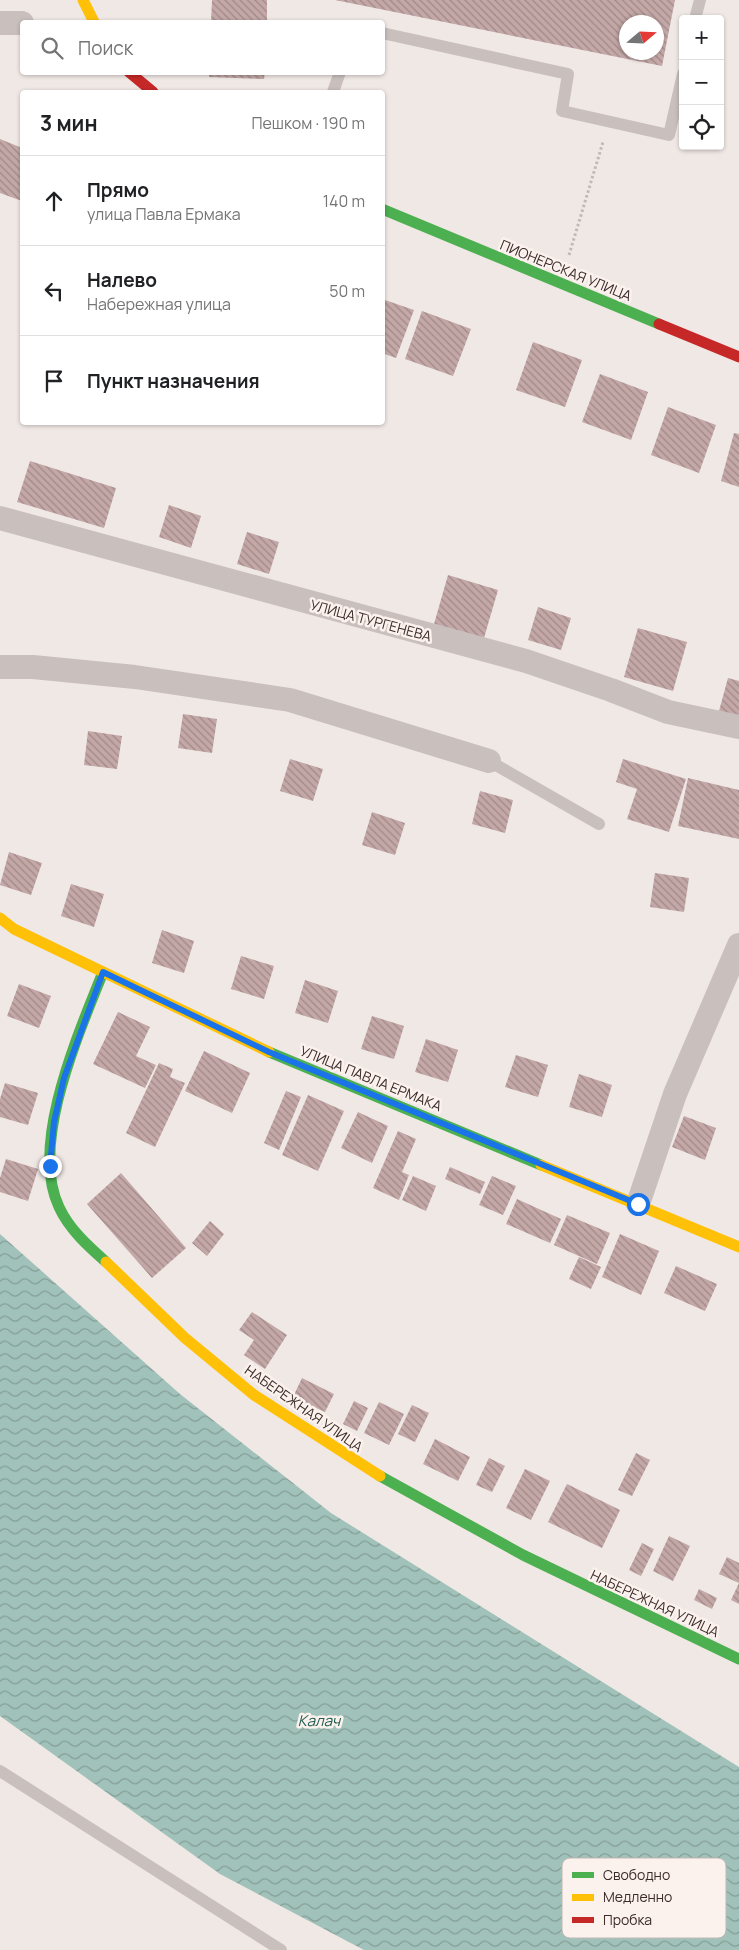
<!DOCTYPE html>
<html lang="ru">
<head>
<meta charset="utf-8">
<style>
	:root { --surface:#fff; --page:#f6f6f6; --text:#202124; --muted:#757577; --line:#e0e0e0 }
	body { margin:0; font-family:Manrope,sans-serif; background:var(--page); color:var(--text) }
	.controls { position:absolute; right:15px; top:15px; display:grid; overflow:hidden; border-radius:5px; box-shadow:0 1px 4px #0004 }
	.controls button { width:45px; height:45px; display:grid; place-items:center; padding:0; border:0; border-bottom:1px solid var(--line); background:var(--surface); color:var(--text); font:25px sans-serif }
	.compass { position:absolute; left:619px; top:15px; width:45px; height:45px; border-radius:50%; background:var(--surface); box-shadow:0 1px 4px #0004; rotate:71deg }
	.stop { position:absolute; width:15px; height:15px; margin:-11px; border:4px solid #1a73e8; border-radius:50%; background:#fff }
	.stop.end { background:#1a73e8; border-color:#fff; box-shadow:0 1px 5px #0008 }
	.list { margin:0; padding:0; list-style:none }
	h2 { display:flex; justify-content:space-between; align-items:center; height:65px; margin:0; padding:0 20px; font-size:21px }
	h2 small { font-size:16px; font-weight:400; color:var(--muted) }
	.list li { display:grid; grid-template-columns:32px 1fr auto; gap:15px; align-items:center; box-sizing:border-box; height:90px; padding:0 20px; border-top:1px solid var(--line) }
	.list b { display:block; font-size:19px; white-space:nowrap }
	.list p { margin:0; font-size:16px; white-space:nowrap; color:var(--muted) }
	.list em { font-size:16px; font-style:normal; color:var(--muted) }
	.icon { flex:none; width:28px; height:28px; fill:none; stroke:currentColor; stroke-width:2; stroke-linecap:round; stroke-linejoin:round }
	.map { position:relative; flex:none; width:739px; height:1950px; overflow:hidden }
	.search { position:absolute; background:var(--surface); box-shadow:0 1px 4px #0004; left:20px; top:20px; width:365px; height:55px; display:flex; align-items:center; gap:12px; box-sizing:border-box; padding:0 18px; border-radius:5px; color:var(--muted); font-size:19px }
	.panel { position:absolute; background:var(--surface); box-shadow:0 1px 4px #0004; left:20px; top:90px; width:365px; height:335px; border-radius:5px }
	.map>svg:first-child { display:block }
	.water { fill:url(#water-waves) }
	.building { fill:url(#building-back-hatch); fill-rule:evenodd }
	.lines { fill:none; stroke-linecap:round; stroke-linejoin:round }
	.path { stroke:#c2b8b6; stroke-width:3; stroke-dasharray:2.5 2.5; stroke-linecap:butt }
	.lane { stroke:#c9c0be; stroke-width:12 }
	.street { stroke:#c9c0be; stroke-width:24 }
	.fast { stroke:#4caf50; stroke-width:11 }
	.slow { stroke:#ffc107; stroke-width:11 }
	.jam { stroke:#c62828; stroke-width:11 }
	.route { stroke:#1a73e8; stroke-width:6 }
	.labels { text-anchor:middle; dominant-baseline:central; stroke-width:5; stroke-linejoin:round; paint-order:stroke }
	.street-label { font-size:14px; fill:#3b2c2b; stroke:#fbf2ee }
	.water-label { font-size:15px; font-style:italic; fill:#205d51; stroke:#fbf2ee }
	.key { fill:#fbf2ee; stroke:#c1b7b4; stroke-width:1 }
	.key-label { font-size:14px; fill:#3b2c2b }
</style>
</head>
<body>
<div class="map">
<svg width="739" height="1950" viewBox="0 0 739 1950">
	<defs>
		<pattern id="water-waves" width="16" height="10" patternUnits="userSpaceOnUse" patternTransform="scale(1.25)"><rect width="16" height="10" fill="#a1c2ba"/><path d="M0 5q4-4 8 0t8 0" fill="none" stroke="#849e97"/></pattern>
		<pattern id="building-back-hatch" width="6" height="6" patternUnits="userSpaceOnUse" patternTransform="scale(1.25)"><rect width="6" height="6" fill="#c3a8a7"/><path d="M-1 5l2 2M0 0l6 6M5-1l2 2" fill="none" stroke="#a08988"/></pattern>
	</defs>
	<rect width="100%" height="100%" fill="#f0e8e5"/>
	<path class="water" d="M0 1234 180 1394 331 1513 739 1767V1950H364L220 1874 0 1716Z"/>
	<path class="building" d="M212 0H267V22H211Z
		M335 0H675L662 66ZM626 22H656V52H626Z
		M209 72H265L264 79 209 77Z
		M0 139 22 148V201L0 193Z
		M382 299 414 310 396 358 382 353Z
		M422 311 471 329 453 376 405 359Z
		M533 342 582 360 565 407 516 390Z
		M600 374 648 392 631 440 582 422Z
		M668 407 716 425 699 473 651 455Z
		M734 433 739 434V487L721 481Z
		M30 461 116 488 104 528 17 502Z
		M169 505 201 516 191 548 159 537Z
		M247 532 279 542 269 574 237 564Z
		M448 575 498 590 484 638 434 624Z
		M538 607 571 618 561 650 528 640Z
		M638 628 687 642 673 691 624 677Z
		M728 678 739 681V716L719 711Z
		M183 714 217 719 212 753 178 748Z
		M88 731 122 736 117 769 84 765Z
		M290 759 323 769 313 801 280 791Z
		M623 759 686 779 669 832 627 819 637 789 616 782Z
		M688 778 739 790V839L678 826Z
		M480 791 513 800 505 833 472 824Z
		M372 812 405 823 395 855 362 845Z
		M9 852 42 863 31 895 0 885Z
		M655 873 689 878 684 912 650 907Z
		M71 884 104 894 94 927 61 916Z
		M162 930 194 941 184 973 152 963Z
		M241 956 274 966 264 999 231 989Z
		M305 980 338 991 328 1023 295 1013Z
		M19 984 51 996 39 1028 7 1016Z
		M118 1012 150 1027 136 1056 156 1065 145 1088 93 1064Z
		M372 1016 404 1026 394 1059 361 1049Z
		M426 1039 458 1050 448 1082 415 1072Z
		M204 1051 250 1073 232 1113 185 1091Z
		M516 1055 548 1065 538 1097 505 1087Z
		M159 1063 173 1069 170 1077 185 1083 155 1147 126 1133Z
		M579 1074 612 1085 602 1117 569 1107Z
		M5 1083 38 1093 28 1125 0 1117V1099Z
		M286 1091 301 1097 279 1150 264 1143Z
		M308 1095 344 1111 318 1171 282 1155Z
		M358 1112 388 1126 372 1163 341 1148Z
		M684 1116 716 1128 705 1160 672 1147Z
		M398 1131 416 1139 402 1172 409 1175 399 1200 373 1188Z
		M6 1159 38 1169 28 1201 0 1192V1178Z
		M450 1167 485 1182 480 1194 445 1179Z
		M121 1173 186 1248 152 1278 87 1204Z
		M413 1176 436 1186 426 1211 402 1200Z
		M492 1176 516 1186 503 1215 479 1205Z
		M517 1199 561 1219 550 1243 506 1224Z
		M567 1215 610 1233 597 1264 554 1245Z
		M210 1221 224 1234 207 1256 192 1243Z
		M620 1234 659 1251 641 1295 602 1277Z
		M579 1257 601 1267 591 1289 569 1279Z
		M676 1266 717 1284 705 1311 664 1293Z
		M252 1312 287 1335 265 1369 244 1355 254 1340 239 1330Z
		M302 1378 334 1394 325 1412 293 1397Z
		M354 1401 368 1408 357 1431 343 1424Z
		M379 1402 404 1414 389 1445 364 1433Z
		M412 1405 429 1413 415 1442 398 1434Z
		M435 1439 470 1457 458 1481 423 1464Z
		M636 1453 650 1460 632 1496 618 1490Z
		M489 1458 505 1466 492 1492 476 1485Z
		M525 1469 550 1481 531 1520 506 1508Z
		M567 1484 620 1510 602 1548 548 1522Z
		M669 1536 690 1546 673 1581 653 1571Z
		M642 1543 654 1549 641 1576 629 1570Z
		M727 1557 739 1563V1604L731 1600 739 1583 719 1574Z
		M699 1589 717 1598 712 1609 694 1600Z"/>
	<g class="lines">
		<path class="path" d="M569 255 603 142"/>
		<path class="lane" d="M695 19 700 0
			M382 33 568 74 562 111 669 135 683 74
			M333 92 340 72
			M489 761 599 824
			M0 1771 281 1950"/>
		<path class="street" d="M0 23H22
			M0 518 526 661 611 690 668 712 739 727
			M0 667H33L135 677 290 700 489 761
			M638 1204 675 1094 739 945"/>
		<path class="fast" d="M382 209 659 324
			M103 972C79 1033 29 1144 59 1207 69 1229 88 1246 106 1262
			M269 1052 541 1165
			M380 1476 523 1555 739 1659"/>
		<path class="slow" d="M83 0 94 22
			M0 918 14 929 269 1052
			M541 1165 739 1247
			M106 1262 185 1338 254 1395 380 1476"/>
		<path class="jam" d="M129 72 153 92
			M659 324 739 357"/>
	</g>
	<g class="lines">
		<path class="route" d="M50 1166 54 1122 64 1078 103 972 269 1052 638 1204"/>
	</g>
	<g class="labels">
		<g class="street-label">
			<text transform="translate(566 270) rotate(22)">ПИОНЕРСКАЯ УЛИЦА</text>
			<text transform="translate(371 620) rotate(15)">УЛИЦА ТУРГЕНЕВА</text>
			<text transform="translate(371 1078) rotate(22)">УЛИЦА ПАВЛА ЕРМАКА</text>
			<text transform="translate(304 1408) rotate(35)">НАБЕРЕЖНАЯ УЛИЦА</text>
			<text transform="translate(655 1603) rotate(25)">НАБЕРЕЖНАЯ УЛИЦА</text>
		</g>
		<g class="water-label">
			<text x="319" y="1720">Калач</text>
		</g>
	</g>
	<rect x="562" y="1858" width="164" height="80" rx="8" class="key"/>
	<rect x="572" y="1872" width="22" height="6" fill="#4caf50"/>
	<rect x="572" y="1894" width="22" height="7" fill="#ffc107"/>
	<rect x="572" y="1917" width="22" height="6" fill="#c62828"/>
	<g class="key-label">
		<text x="603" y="1880">Свободно</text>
		<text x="603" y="1902">Медленно</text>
		<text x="603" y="1925">Пробка</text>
	</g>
</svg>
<div class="controls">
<button>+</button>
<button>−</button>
<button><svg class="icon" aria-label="locate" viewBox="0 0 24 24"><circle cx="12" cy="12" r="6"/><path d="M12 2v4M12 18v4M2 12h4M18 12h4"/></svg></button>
</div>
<svg class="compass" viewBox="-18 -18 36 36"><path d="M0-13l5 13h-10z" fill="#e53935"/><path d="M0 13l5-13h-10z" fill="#757577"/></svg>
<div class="stop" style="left:638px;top:1204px"></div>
<div class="stop end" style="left:50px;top:1166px"></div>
<div class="search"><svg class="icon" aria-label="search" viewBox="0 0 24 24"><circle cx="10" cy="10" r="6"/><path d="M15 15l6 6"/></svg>Поиск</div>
<section class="panel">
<h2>3 мин<small>Пешком · 190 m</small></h2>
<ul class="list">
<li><svg class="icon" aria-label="ahead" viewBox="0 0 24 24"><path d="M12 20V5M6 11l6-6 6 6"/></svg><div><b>Прямо</b><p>улица Павла Ермака</p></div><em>140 m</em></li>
<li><svg class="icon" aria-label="left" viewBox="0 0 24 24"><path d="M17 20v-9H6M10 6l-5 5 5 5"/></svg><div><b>Налево</b><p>Набережная улица</p></div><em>50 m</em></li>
<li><svg class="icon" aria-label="arrive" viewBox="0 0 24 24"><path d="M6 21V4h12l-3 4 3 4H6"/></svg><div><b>Пункт назначения</b></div></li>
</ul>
</section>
</div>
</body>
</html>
